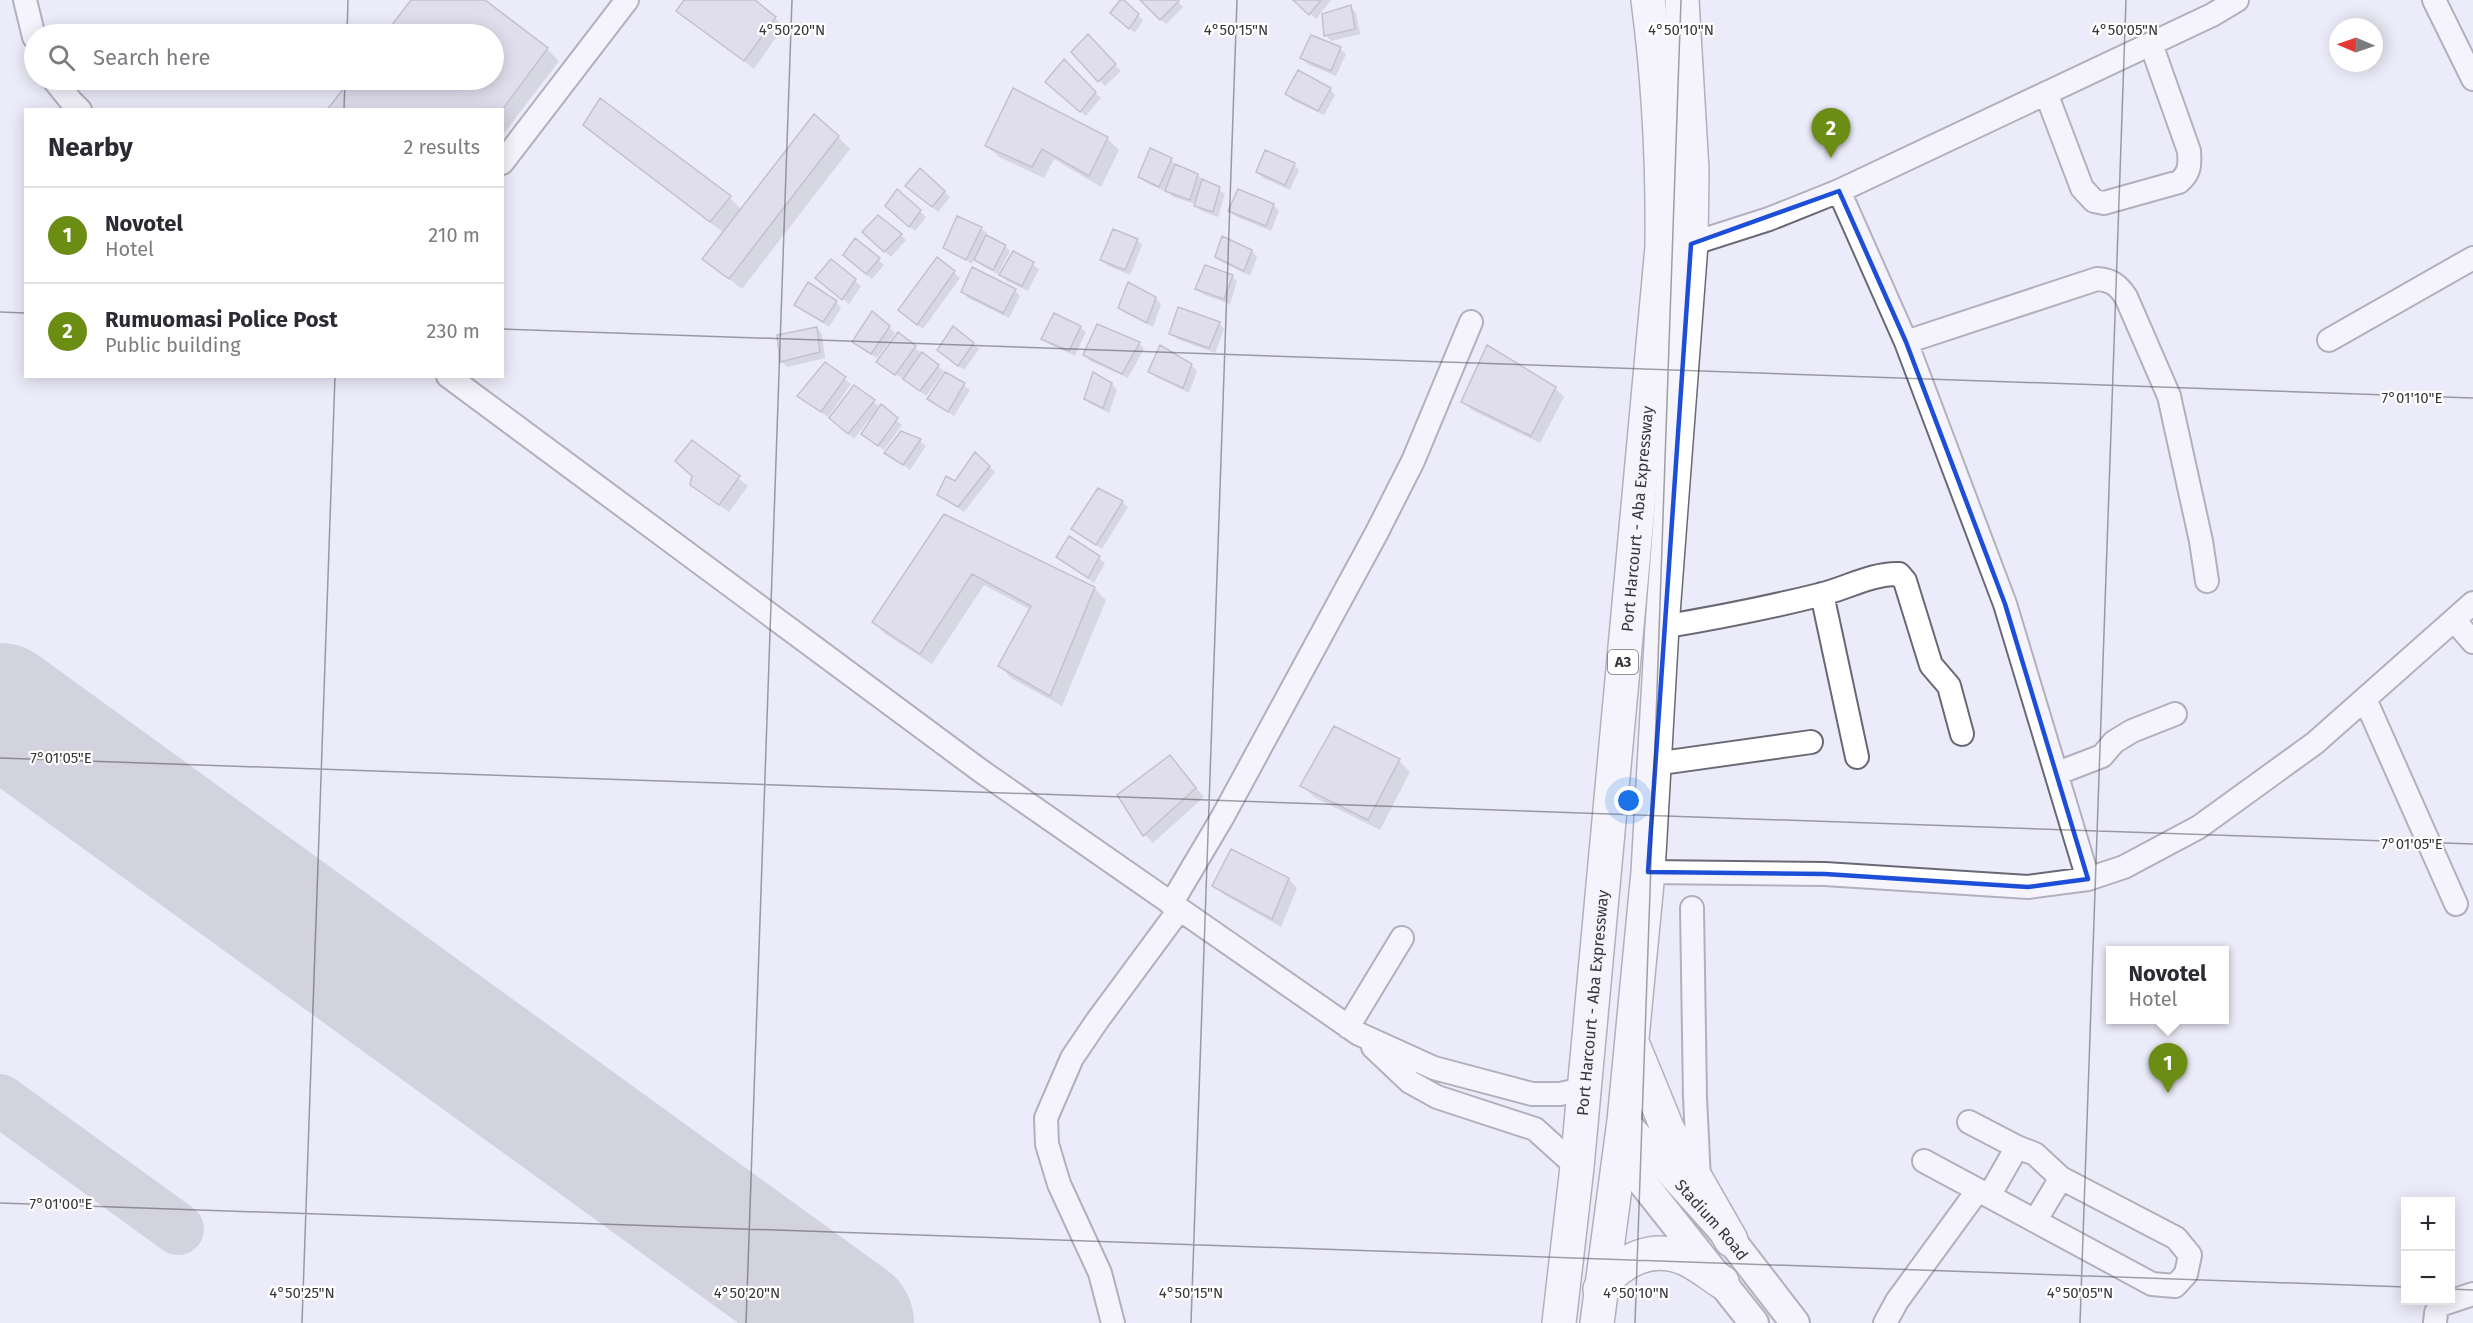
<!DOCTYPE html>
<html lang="en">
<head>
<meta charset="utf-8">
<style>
	:root { --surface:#fff; --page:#f2f2f3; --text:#2b2b33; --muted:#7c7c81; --line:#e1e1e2; --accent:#6b8d13 }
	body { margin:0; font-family:"Fira Sans",sans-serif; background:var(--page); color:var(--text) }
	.controls { position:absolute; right:18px; bottom:18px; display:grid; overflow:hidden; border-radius:0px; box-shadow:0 3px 15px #0003 }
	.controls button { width:54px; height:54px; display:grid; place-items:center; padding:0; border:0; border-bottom:2px solid var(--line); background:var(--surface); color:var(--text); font:30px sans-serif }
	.compass { position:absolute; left:2329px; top:18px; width:54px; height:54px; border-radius:50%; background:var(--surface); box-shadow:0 3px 15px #0003; rotate:272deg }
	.you { position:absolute; left:1629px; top:801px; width:21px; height:21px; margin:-15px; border:4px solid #fff; border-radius:50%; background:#1a73e8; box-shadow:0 0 0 9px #1a73e833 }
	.badge { display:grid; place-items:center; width:39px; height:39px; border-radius:50%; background:var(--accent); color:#fff; font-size:20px; font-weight:700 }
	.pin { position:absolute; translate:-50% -50px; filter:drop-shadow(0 2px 3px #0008) }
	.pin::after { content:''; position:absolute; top:32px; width:21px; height:18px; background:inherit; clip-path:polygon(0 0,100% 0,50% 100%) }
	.popup { position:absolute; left:2106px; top:946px; width:123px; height:78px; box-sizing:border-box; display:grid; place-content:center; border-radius:0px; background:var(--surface); filter:drop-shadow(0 2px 4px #0005); font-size:20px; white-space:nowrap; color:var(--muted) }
	.popup b { font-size:22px; color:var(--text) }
	.popup::after { content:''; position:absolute; left:50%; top:100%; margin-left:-12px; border:12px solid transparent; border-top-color:var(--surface) }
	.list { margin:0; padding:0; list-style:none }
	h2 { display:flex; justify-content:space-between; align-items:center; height:78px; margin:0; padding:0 24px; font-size:26px }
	h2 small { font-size:20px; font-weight:400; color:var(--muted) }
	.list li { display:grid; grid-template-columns:39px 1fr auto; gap:18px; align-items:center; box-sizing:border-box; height:96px; padding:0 24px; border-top:2px solid var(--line) }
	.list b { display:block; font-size:22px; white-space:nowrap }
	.list p { margin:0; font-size:20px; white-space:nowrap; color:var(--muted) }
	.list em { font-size:20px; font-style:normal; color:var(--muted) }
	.icon { flex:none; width:33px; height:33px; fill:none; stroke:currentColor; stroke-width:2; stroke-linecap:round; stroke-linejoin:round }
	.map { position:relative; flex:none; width:2473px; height:1323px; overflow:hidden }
	.search { position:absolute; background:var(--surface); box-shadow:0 3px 15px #0003; left:24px; top:24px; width:480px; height:66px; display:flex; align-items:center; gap:15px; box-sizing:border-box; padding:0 21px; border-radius:33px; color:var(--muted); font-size:22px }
	.panel { position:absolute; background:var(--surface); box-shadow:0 3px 15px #0003; left:24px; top:108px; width:480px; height:270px; border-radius:0px }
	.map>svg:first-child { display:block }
	.shadow { fill:#0003 }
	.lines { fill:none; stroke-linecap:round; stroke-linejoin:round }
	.taxiway { stroke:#b4b4be; stroke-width:52 }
	.runway { stroke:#b4b4be; stroke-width:130 }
	.building { fill:#d0cfdd; stroke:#908f9c; stroke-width:1.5 }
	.minor-casing { stroke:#696875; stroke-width:26 }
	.major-casing { stroke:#696875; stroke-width:32 }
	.highway-casing { stroke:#696875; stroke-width:36 }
	.minor { stroke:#fff; stroke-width:22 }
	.major { stroke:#fff; stroke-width:28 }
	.highway { stroke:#fff; stroke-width:33 }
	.marked { fill:none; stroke:#1d4ed8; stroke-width:4.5; stroke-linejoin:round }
	.ticks { fill:none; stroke:#36363b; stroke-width:1.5; stroke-opacity:0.45 }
	.labels { text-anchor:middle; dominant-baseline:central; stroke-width:4.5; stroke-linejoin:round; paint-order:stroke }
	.shield { fill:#fff; stroke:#727276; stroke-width:1.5 }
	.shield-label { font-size:15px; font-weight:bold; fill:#36363b }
	.street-label { font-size:16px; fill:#36363b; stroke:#fff }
	.ticks-label { font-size:15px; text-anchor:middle; fill:#36363b; stroke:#fff; stroke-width:4.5; stroke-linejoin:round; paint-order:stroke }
</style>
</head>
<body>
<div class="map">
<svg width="2473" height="1323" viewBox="0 0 2473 1323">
	<rect width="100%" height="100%" fill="#ecebf9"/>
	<path class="shadow" d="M413 0H482L547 49 559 61 502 136V110H329L352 80H494V34H386Z
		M686 0H752L784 26 754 69 678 11Z
		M1122 0 1143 20 1135 33 1117 18Z
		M1142 0H1176L1183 7 1166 24Z
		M1295 0H1331L1316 19Z
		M1350 7 1356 12 1360 34 1331 41 1326 35Z
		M1088 36 1121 71 1105 86 1073 52Z
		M1340 49 1346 54 1336 76 1307 64 1302 58Z
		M1064 62 1101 98 1086 116 1053 87Z
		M1330 89 1335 95 1324 115 1292 100 1287 94Z
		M600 100 730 198 742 210 838 137 850 149 742 289 704 259 724 233 596 136 585 125Z
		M1107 138 1119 150 1101 187 1054 159 1044 178 999 157 987 146Z
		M1171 159 1176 166 1197 175 1225 194 1218 217 1201 211 1195 204 1173 197 1165 189 1164 191 1145 182 1140 177Z
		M1294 164 1299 170 1290 190 1263 178 1258 172Z
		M920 170 950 197 938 212 913 191Z
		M898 191 926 217 915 231 892 212Z
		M1273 205 1279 211 1271 231 1235 216 1230 211Z
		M981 228 987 233 985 236 1005 246 1010 251 998 274 981 265 974 258 972 264 945 247Z
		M864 232 901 235 906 240 891 257Z
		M1223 238 1252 251 1257 257 1250 276 1222 262 1216 257Z
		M856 240 884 265 872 279 850 261Z
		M1137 240 1142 245 1130 275 1108 266 1102 260Z
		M1014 253 1039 269 1028 291 1007 281 1001 275Z
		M937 259 960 278 923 329 905 315Z
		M831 261 861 286 849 304 822 283Z
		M1232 276 1237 281 1230 304 1202 294 1197 289Z
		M1015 290 1020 296 1009 318 968 298 963 292Z
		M1155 298 1161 304 1153 327 1125 313 1119 308Z
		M836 302 841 308 829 327 795 305Z
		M1219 323 1224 329 1215 353 1177 339 1171 333Z
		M889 327 895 333 877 358 860 347Z
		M1080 327 1086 332 1075 356 1049 344 1043 338Z
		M817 328 822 334 825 358 787 367 781 361Z
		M898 334 944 371 926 396 882 364Z
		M1139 343 1144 349 1128 378 1090 361 1085 355Z
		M973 344 979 349 964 370 945 356Z
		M825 364 851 384 828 417 805 401Z
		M1191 365 1197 371 1189 393 1156 377 1150 371Z
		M946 374 970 390 954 416 929 399Z
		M1112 384 1117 390 1109 413 1091 404 1086 399Z
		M855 387 902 425 884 450 863 434 873 419 871 417 854 439 836 424Z
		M1555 388 1564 397 1540 443 1472 410 1463 401Z
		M901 432 920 441 926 446 910 470 886 452Z
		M692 442 748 486 729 512 701 493 692 484Z
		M976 454 995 472 964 512 938 495 955 483Z
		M1122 502 1128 507 1102 549 1073 529Z
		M945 516 1094 588 1106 600 1062 706 1011 678 1000 666 1031 610 984 585 932 664 885 634 874 622Z
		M1099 558 1105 563 1094 583 1064 562Z
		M1399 761 1410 772 1380 830 1314 797 1302 785Z
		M1178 766 1204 797 1153 843 1145 835 1119 796Z
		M1232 851 1289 879 1297 888 1281 927 1223 894 1214 885Z"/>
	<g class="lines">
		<path class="taxiway" d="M0 1100 178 1229"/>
		<path class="runway" d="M0 708 849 1323"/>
	</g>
	<path class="building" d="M411 0H485L548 48 502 110H327L350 80H494V34H385Z
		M684 0H755L776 17 744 61 676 11Z
		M1120 0H1124L1139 14 1129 29 1110 13Z
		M1140 0H1178L1179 1 1160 20Z
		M1293 0H1321L1309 15Z
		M1351 5 1355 29 1324 36 1322 14Z
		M1088 34 1116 64 1098 82 1071 52Z
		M1311 35 1341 47 1331 71 1300 58Z
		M1064 59 1096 92 1080 112 1045 82Z
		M1298 70 1331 88 1318 111 1285 94Z
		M1013 88 1108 137 1089 176 1042 149 1032 167 985 146Z
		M600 98 731 196 710 222 583 125Z
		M814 114 839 136 729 279 702 259Z
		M1150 148 1172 158 1159 187 1138 177Z
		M1265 150 1295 163 1285 185 1256 172Z
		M1175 164 1198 174 1190 200 1165 191Z
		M920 168 945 191 932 207 905 186Z
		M1202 179 1220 187 1213 212 1194 206Z
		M897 189 921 210 909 227 885 206Z
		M1238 189 1274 204 1266 226 1228 211Z
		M878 215 902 234 884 252 862 232Z
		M957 216 982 227 966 260 943 248Z
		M1113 229 1138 239 1125 270 1100 260Z
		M986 235 1006 245 993 270 974 260Z
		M1222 236 1252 250 1244 271 1215 257Z
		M855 238 880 258 866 274 843 255Z
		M1013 251 1034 262 1022 286 999 275Z
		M937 257 955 271 917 325 898 310Z
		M831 259 856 279 842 300 815 278Z
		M1205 265 1233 275 1224 299 1195 289Z
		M972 267 1016 289 1003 313 961 292Z
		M808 282 837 301 823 322 794 305Z
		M1128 282 1156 297 1147 323 1118 308Z
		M1178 307 1220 322 1209 348 1169 334Z
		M872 311 890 326 871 354 852 342Z
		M1054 313 1081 326 1069 351 1041 339Z
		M1097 324 1140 342 1122 374 1083 355Z
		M953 326 974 343 958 366 937 350Z
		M817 327 820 352 780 362 777 335Z
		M898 332 916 346 895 375 876 362Z
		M1160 345 1192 364 1183 388 1148 372Z
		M1487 345 1556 387 1531 436 1461 402Z
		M922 352 939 365 920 391 903 379Z
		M825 362 846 377 821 412 797 396Z
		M945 372 965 383 948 412 927 399Z
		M1093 372 1112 383 1103 408 1084 399Z
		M854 385 875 400 848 434 829 418Z
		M881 404 898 418 878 446 861 434Z
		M901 431 921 439 903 465 884 453Z
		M692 440 740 476 719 505 690 485 692 476 675 461Z
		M975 452 990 466 958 507 937 495 946 476 955 481Z
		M1098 488 1123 501 1096 545 1071 529Z
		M944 514 1095 587 1050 696 998 666 1031 606 972 574 920 654 872 622Z
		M1069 536 1100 556 1088 578 1056 557Z
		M1334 726 1400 759 1368 820 1300 786Z
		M1170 755 1196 788 1143 836 1117 795Z
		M1231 849 1289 878 1272 919 1212 886Z"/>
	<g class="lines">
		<defs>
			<path id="minor" d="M25 0 34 37
				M2434 0 2473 79
				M54 80 71 101 80 110
				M2046 93 2082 188 2094 201 2104 203 2179 182C2190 173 2190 165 2189 151L2151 44
				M502 163 627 0
				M1839 191 1906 342 2005 604 2088 879
				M1691 244 1769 219 1839 191 2212 15 2237 0
				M2329 340 2473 258
				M1906 342 2097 279C2112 280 2118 285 2126 297L2169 396 2201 541 2207 581
				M448 376 981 771 1359 1034 1434 1068 1532 1094H1560L1583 1089
				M1822 594 1857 757
				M2454 620 2473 642
				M1662 627C1715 618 1767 608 1819 595 1845 589 1872 573 1899 574L1905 581 1931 665 1949 686 1962 734
				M2365 699 2456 904
				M1654 764 1811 742
				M2058 773 2102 756 2114 742 2132 731 2175 714
				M1648 872 1825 874 2028 887 2088 879 2124 867 2199 827 2315 743 2473 603
				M1171 904 1222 818 1376 534 1413 461 1471 322
				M1692 908 1695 1097 1699 1180
				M1348 1027 1402 938
				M1373 1047 1410 1082 1437 1097 1535 1129 1577 1167
				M1969 1122 2017 1147 1989 1196
				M1924 1161 2152 1284 2175 1286 2186 1274 2190 1255 2176 1238 2061 1178 2035 1154 2017 1147
				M2035 1221 2061 1178
				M1113 1323 1100 1273 1059 1184 1047 1144 1046 1118 1072 1058 1097 1021 1179 910
				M1885 1323 1897 1301 1978 1190
				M2435 1323 2436 1313 2440 1305 2473 1294"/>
			<g id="major">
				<path id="s1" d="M1624 1121 1731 1240 1795 1323"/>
				<path d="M1619 1153 1754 1323"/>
			</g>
			<g id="highway">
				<path d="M1634 1047 1668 1130 1731 1240"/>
				<path d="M1600 1289C1619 1260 1653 1244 1686 1259 1699 1265 1710 1274 1722 1282"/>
				<path id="s2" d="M1559 1323 1577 1167 1662 247C1663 164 1659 83 1648 0"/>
				<path d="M1597 1323 1624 1121 1648 872 1662 627 1691 244 1692 170 1682 0"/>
			</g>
		</defs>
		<use href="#minor" class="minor-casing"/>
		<use href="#major" class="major-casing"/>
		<use href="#highway" class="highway-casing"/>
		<use href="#minor" class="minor"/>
		<use href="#major" class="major"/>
		<use href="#highway" class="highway"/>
	</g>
	<path d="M0 0H2473V1323H0ZM1839 191 1906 342 2005 604 2088 879 2028 887 1825 874 1648 872 1691 244Z" fill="#ecebf9" fill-opacity=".55" fill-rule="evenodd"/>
	<path class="marked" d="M1839 191 1906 342 2005 604 2088 879 2028 887 1825 874 1648 872 1691 244Z"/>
	<path class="ticks" d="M347 34 348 0M344 110 345 80M0 312 26 313M502 329 2473 398M0 758 2473 844M0 1203 2406 1287M2450 1289 2473 1290M302 1323 335 376M746 1323 792 0M1191 1323 1237 0M1635 1323 1681 0M2080 1323 2126 0"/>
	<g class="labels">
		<rect class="shield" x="1608" y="650" width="30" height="24" rx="4.5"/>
		<g class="shield-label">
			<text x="1623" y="662">A3</text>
		</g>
		<g class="street-label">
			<text stroke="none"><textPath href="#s2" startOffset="808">Port Harcourt - Aba Expressway</textPath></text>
			<text stroke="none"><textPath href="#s2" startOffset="322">Port Harcourt - Aba Expressway</textPath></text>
			<text stroke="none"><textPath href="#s1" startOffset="132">Stadium Road</textPath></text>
		</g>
	</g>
	<g class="ticks-label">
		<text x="792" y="35">4°50'20"N</text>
		<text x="1236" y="35">4°50'15"N</text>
		<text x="1681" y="35">4°50'10"N</text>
		<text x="2125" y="35">4°50'05"N</text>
		<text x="2412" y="403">7°01'10"E</text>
		<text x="61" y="763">7°01'05"E</text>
		<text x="2412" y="849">7°01'05"E</text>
		<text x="61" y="1209">7°01'00"E</text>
		<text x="302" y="1298">4°50'25"N</text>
		<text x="747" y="1298">4°50'20"N</text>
		<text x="1191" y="1298">4°50'15"N</text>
		<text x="1636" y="1298">4°50'10"N</text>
		<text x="2080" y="1298">4°50'05"N</text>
	</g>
</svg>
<div class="controls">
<button>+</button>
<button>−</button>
</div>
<svg class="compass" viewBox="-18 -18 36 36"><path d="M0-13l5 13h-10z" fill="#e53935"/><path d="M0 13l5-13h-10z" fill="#7c7c81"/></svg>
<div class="you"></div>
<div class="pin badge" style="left:2168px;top:1093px">1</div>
<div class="popup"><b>Novotel</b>Hotel</div>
<div class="pin badge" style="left:1831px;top:158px">2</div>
<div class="search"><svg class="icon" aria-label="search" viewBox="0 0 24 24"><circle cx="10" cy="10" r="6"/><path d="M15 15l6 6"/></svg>Search here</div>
<section class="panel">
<h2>Nearby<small>2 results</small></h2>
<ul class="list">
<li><span class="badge">1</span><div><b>Novotel</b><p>Hotel</p></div><em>210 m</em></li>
<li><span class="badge">2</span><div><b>Rumuomasi Police Post</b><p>Public building</p></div><em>230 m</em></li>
</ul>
</section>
</div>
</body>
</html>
